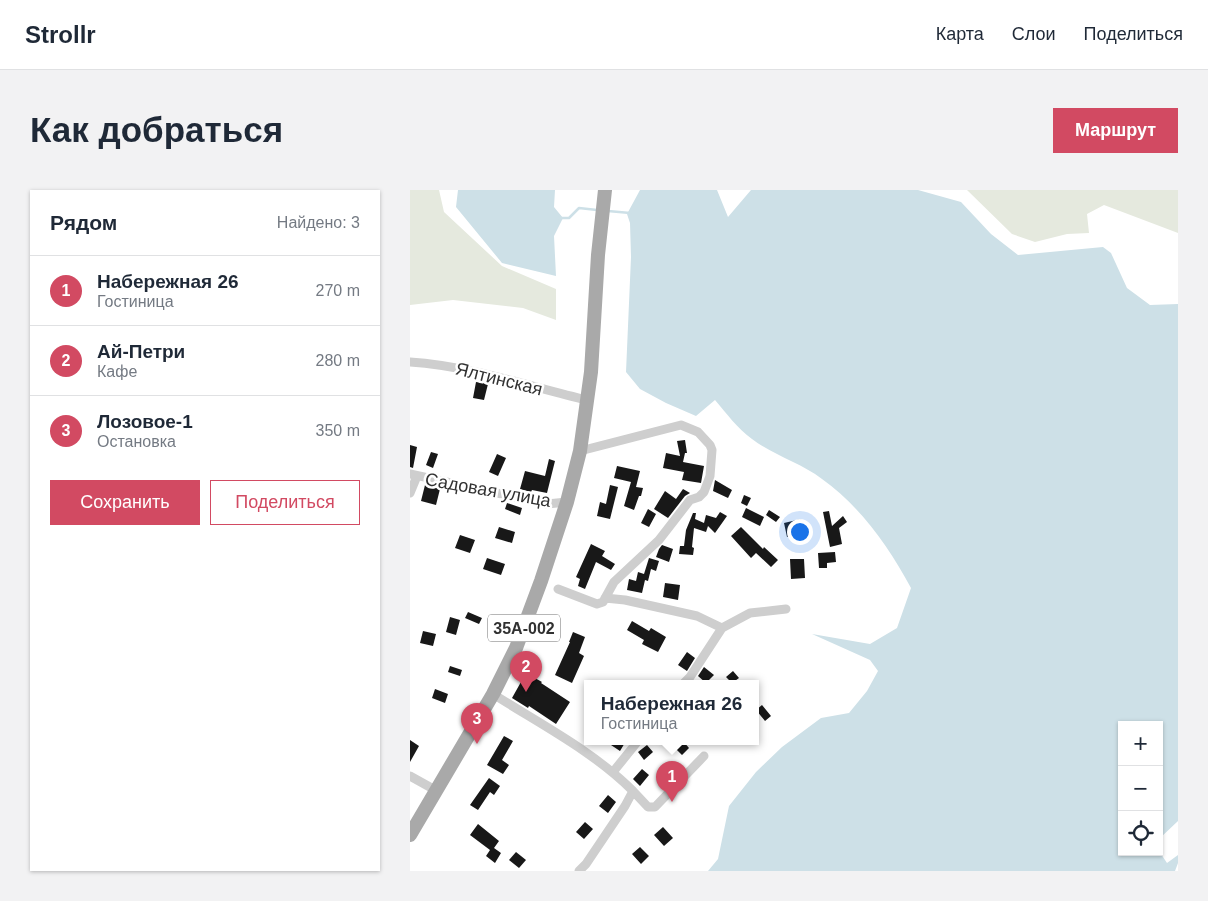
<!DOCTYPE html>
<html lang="ru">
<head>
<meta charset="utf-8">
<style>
	:root { --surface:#fff; --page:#f2f2f3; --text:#1f2937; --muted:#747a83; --line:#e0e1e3; --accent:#d24a62 }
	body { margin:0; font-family:Arial,sans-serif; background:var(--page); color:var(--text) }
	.controls { position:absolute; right:15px; bottom:15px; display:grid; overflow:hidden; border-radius:0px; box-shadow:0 1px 4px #0004 }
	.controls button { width:45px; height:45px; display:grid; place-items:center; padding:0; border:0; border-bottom:1px solid var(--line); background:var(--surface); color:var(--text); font:25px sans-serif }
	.you { position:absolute; left:389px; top:341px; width:18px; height:18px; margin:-12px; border:4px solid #fff; border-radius:50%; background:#1a73e8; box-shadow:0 0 0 8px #1a73e833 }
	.badge { display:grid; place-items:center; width:32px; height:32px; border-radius:50%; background:var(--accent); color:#fff; font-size:16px; font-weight:700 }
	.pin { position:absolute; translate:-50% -41px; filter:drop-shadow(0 1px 2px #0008) }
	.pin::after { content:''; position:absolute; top:26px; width:18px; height:15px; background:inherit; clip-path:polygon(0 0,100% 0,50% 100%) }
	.popup { position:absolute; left:174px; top:490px; width:175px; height:65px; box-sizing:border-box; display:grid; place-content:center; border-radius:0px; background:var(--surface); filter:drop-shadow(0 1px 4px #0005); font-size:16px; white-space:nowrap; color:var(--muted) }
	.popup b { font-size:19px; color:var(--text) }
	.popup::after { content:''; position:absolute; left:50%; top:100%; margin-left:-10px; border:10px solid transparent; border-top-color:var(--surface) }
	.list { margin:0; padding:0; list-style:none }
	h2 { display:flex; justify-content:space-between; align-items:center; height:65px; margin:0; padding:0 20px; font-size:21px }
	h2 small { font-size:16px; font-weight:400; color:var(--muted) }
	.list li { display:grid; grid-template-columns:32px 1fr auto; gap:15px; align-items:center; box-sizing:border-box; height:70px; padding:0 20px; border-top:1px solid var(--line) }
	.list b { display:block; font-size:19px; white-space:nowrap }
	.list p { margin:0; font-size:16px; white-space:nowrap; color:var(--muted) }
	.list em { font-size:16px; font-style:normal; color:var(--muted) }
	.actions { display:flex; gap:10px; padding:15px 20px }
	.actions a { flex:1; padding:11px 0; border:1px solid var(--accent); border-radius:0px; text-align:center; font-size:18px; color:var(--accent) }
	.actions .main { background:var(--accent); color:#fff }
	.icon { flex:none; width:28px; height:28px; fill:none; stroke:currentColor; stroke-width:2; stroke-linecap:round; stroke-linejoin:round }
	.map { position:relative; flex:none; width:768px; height:681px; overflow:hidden; border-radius:0px }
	header { display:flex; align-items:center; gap:30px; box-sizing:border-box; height:70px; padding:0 25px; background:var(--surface); border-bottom:1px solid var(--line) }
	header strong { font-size:24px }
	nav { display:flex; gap:28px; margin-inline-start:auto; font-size:18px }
	.intro { display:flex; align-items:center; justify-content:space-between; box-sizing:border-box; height:120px; padding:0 30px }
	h1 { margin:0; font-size:35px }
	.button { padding:12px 22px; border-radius:0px; background:var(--accent); color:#fff; font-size:18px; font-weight:700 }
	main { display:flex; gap:30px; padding:0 30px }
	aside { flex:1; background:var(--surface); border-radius:0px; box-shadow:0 1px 4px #0004 }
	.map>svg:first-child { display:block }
	.green { fill:#e5e9de }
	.water { fill:#cde0e7 }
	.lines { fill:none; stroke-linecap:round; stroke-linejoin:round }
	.stream { stroke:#cde0e7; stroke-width:2.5 }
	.building { fill:#181818 }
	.minor { stroke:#cecece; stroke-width:9 }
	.primary { stroke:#a9a9a9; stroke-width:14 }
	.labels { text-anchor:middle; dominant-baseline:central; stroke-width:5; stroke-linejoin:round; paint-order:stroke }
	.shield { fill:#fff; stroke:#6f6f6f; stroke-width:1 }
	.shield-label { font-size:16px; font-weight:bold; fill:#313131 }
	.street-label { font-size:18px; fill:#313131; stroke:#fff }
</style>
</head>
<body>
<header>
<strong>Strollr</strong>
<nav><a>Карта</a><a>Слои</a><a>Поделиться</a></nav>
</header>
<div class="intro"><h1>Как добраться</h1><a class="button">Маршрут</a></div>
<main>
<aside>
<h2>Рядом<small>Найдено: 3</small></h2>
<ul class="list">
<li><span class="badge">1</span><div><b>Набережная 26</b><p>Гостиница</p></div><em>270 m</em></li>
<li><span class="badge">2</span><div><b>Ай-Петри</b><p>Кафе</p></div><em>280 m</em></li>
<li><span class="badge">3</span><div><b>Лозовое-1</b><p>Остановка</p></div><em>350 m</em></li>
</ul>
<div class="actions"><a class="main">Сохранить</a><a>Поделиться</a></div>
</aside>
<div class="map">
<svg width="768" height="681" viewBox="0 0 768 681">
	<rect width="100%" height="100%" fill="#fff"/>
	<path class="green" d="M0 0H29L34 22 92 76 146 99V130L113 118 43 110 0 115Z
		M557 0H768V43L694 15 677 24 679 43 657 44 625 52 602 44Z"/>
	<path class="water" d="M48 0H145L144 17 153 28 144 46 146 86 92 73 46 17Z
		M230 0H307L318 27 341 0H508L551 12 581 44 608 65 693 57 701 63 717 98 740 115 768 114V631L749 649V535H712V662H749V661L757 673 768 665V673L765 681H298L308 669 319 616 346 582 372 557 411 528 439 523 457 501 468 481 460 470 402 444 460 454 487 438 501 398C479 357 450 316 412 289 391 273 363 265 342 249 327 238 317 224 305 210L286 226 256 213 230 199 216 182 221 67 220 33 217 24Z"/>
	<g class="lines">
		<path class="stream" d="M198 21 220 23
			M149 28H159L169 18 187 20"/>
	</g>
	<path class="building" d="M66 192 78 194 74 210 63 208Z
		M275 250 277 263H275L273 272 294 276 291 293 272 290 274 282 253 278 256 263 270 266 267 251Z
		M0 255 7 257 3 278 0 277Z
		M21 262 28 264 23 278 16 275Z
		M87 264 96 268 88 286 79 282Z
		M139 269 145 271 137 303 122 300 121 302 110 299 115 281 135 286Z
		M207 276 230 281 226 297 233 298 231 306H229L224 320 214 316 221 292 204 288Z
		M305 290 322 300 318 308 303 301Z
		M15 295 30 299 26 315 11 311Z
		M200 295 208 297 200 329 187 326 190 312 196 314Z
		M273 299 280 303 275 306 258 328 244 319 255 301 266 309Z
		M334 305 341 308 337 316 331 313Z
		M97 313 112 318 110 325 95 319Z
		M336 318 354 327 350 336 332 327Z
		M238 319 246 324 239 337 231 333Z
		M359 320 370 327 366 332 356 325Z
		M419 321 422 336 433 326 437 332 429 338 432 354 420 357 413 322Z
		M310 322 317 326 305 343 298 336 296 342 284 338 282 357 284 358 283 365 269 364 270 356H274L276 340 283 323H286L285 329 294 333 296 325 306 328Z
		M391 329 394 343 377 347 374 333Z
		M89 337 105 342 102 353 85 348Z
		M331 337 353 359 354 357 368 370 361 377 346 363 341 368 321 346Z
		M50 345 65 350 60 363 45 358Z
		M181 354 195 361 192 366 205 374 201 380 186 372 175 399 168 396 170 389 166 387Z
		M252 355 263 359 259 372 246 367 249 359Z
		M425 362 426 372 417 373V378H409L408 363Z
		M77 368 95 374 91 385 73 379Z
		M239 368 249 371 246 381 241 379 238 391 235 390 232 403 217 400 219 389 226 391 228 382 234 384Z
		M380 369H394L395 388 381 389Z
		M255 393 270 395 268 410 253 407Z
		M58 422 72 428 69 434 55 428Z
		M40 427 50 430 46 445 36 442Z
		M222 431 239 441 241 438 256 447 248 462 232 454 234 450 217 440Z
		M13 441 26 444 23 456 10 453Z
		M163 442 175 447 169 463 174 466 162 493 145 485 160 452H159Z
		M277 462 285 468 277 481 268 475Z
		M40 476 52 480 50 486 38 482Z
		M294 477 304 485 296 493 288 486Z
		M323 481 329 488 322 493 316 487Z
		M116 483 132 492 131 493 160 512 146 534 119 516 118 518 102 508Z
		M25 499 38 504 35 513 22 508Z
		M352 515 361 526 355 531 346 520Z
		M94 546 103 551 92 570 99 575 93 584 77 575Z
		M0 550 9 556 0 572Z
		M204 551H216L210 561 201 555Z
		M269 551H273L279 558 272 565 263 556Z
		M237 555 243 562 234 570 228 562Z
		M232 579 239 585 230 596 223 589Z
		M79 588 90 596 84 605 80 602 68 620 60 615Z
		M198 605 206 612 198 623 189 616Z
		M175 632 183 639 174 649 166 642Z
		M68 634 89 651 84 658 91 663 85 673 76 666 80 660 60 645Z
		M253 637 263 648 254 656 244 645Z
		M230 657 239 666 231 674 222 664Z
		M106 662 116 670 109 678 99 670Z"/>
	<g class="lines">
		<path class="minor" d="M0 172C60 176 118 196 177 210
			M0 284 137 314 157 312
			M0 303 7 286
			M148 399 187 414 193 412 204 392 249 350 280 310 289 307 294 302 300 286 302 260 300 255 288 242 271 235 170 261
			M195 408 215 410 287 426 312 438
			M274 493 280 487 312 438 340 423 376 419
			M83 504C130 534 183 561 223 601
			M203 582 228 551
			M0 586 27 601
			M169 681 176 674 215 616 223 601 238 617H245L294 566"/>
		<path class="primary" d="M0 645 83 504 106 458 131 391 157 312 170 261 181 182 188 65 195 0"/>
	</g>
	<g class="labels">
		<rect class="shield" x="78" y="424.5" width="72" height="27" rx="4"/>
		<g class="shield-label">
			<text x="114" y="438">35А-002</text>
		</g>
		<g class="street-label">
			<text transform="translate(89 189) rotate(14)">Ялтинская</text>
			<text transform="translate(78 300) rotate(10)">Садовая улица</text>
		</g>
	</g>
</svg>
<div class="controls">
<button>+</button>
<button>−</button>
<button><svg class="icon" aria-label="locate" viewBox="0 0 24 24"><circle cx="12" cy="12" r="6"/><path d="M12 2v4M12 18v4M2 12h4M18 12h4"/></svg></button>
</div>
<div class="you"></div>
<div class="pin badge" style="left:262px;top:612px">1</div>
<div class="popup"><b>Набережная 26</b>Гостиница</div>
<div class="pin badge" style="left:116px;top:502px">2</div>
<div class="pin badge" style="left:67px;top:554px">3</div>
</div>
</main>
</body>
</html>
